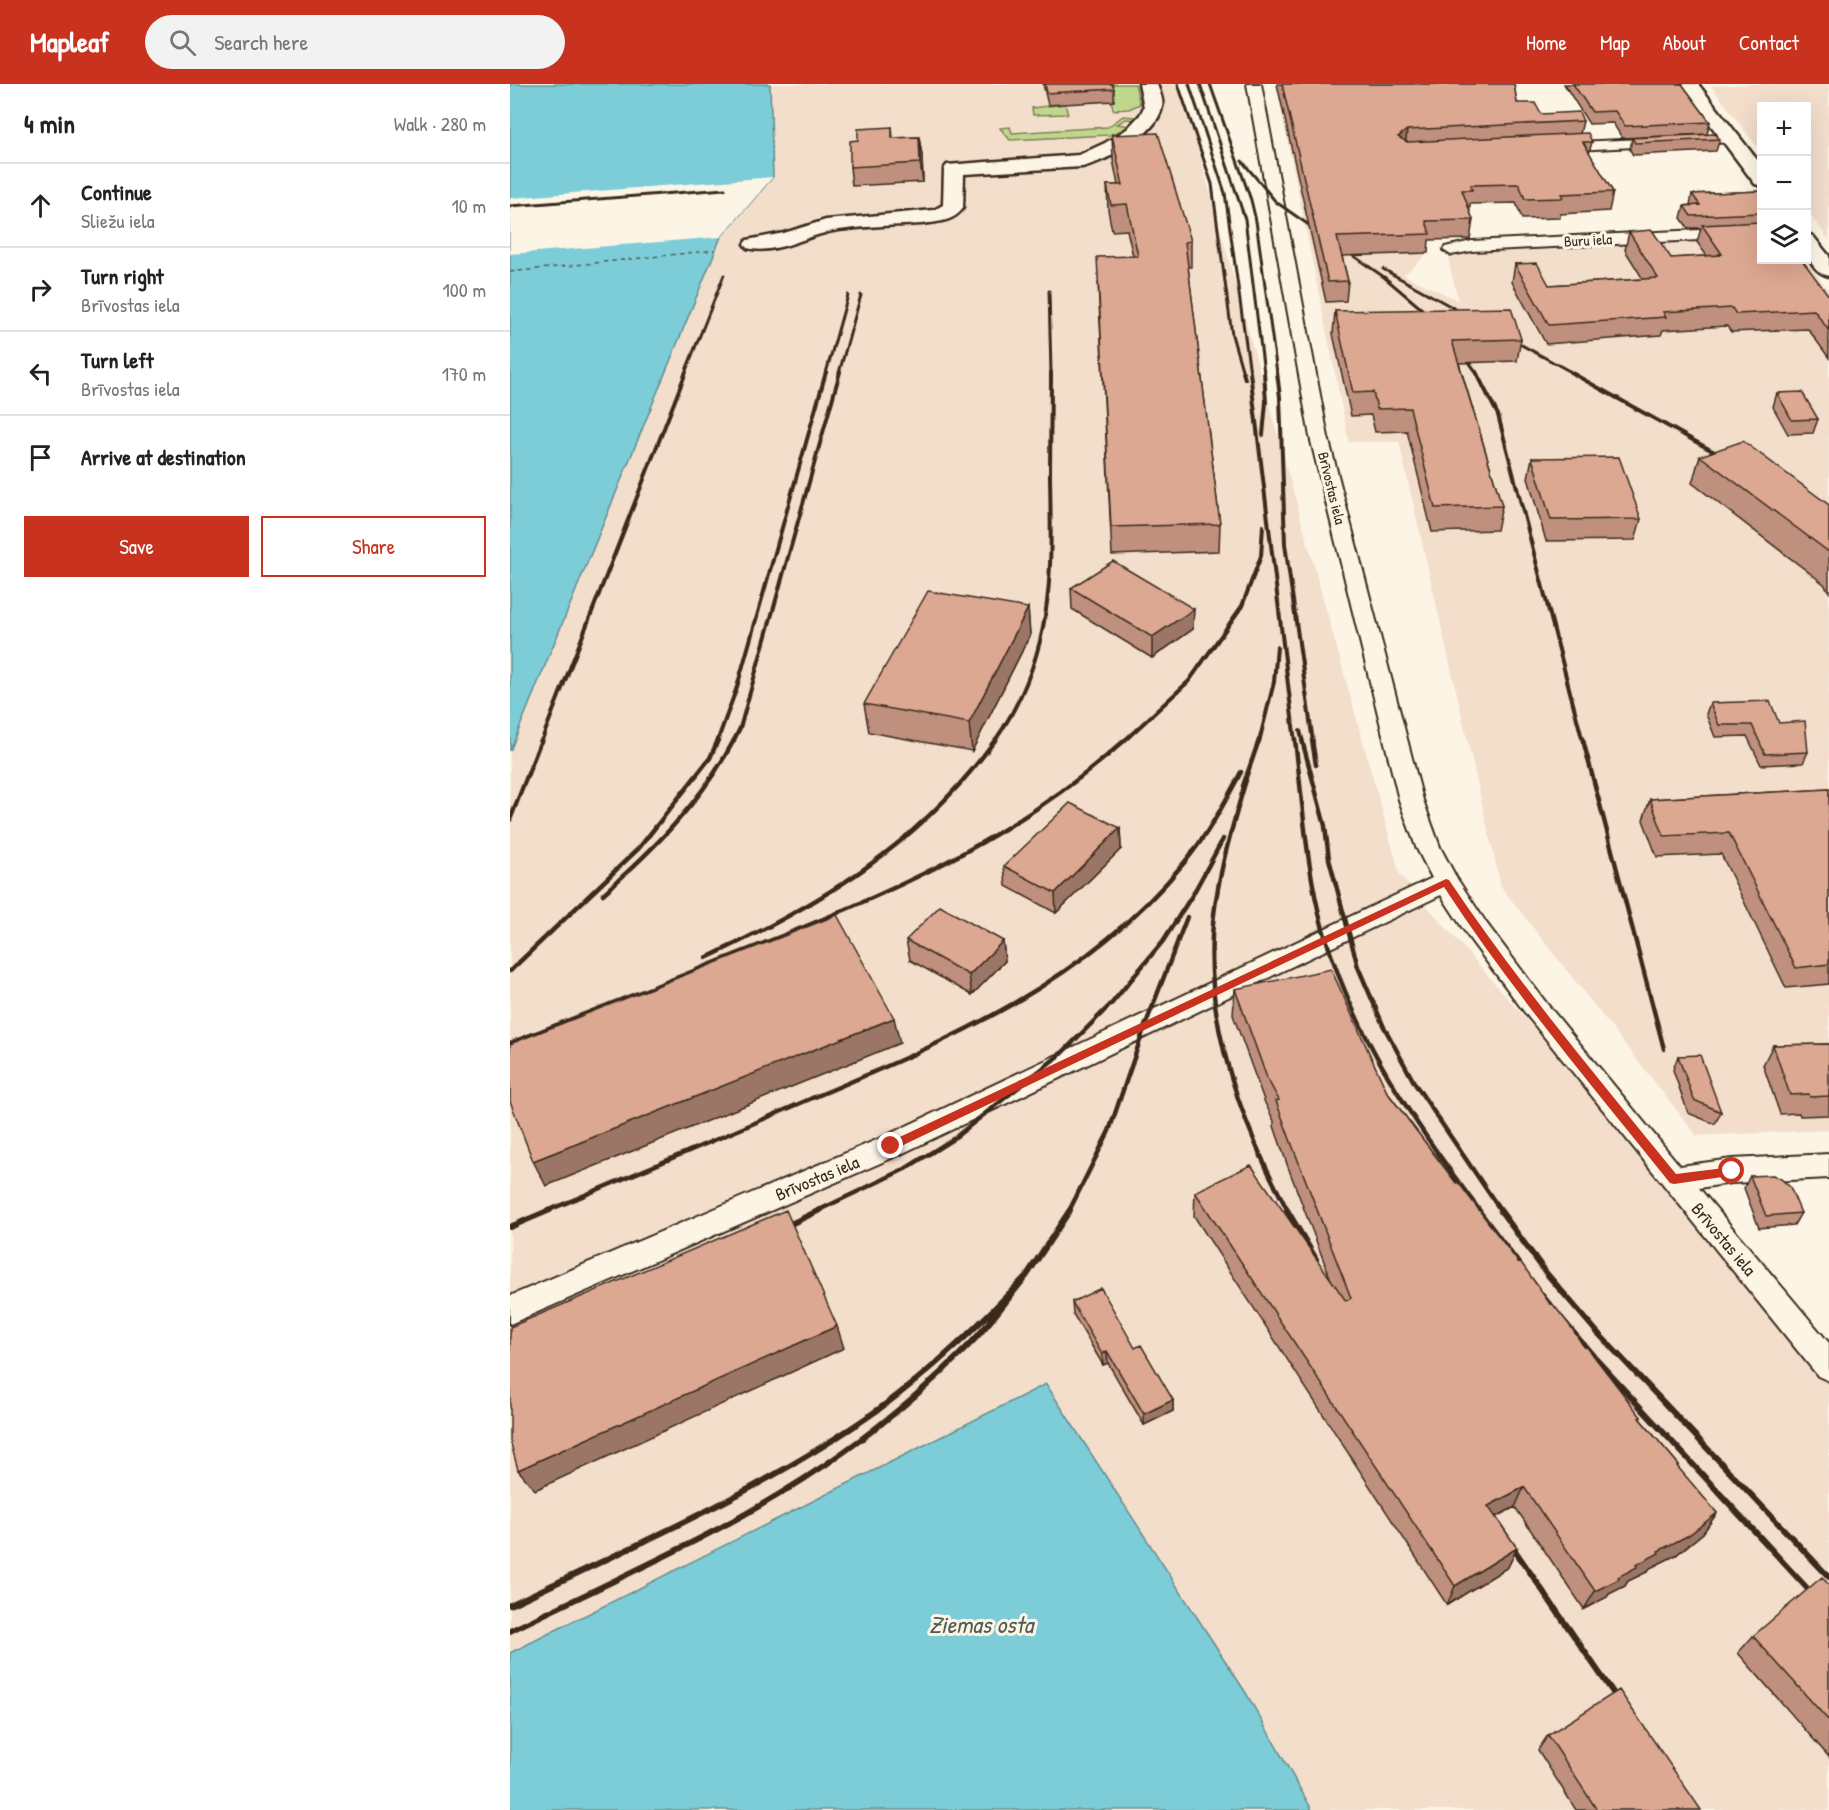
<!DOCTYPE html>
<html lang="en">
<head>
<meta charset="utf-8">
<style>
	:root { --surface:#fff; --page:#f2f2f2; --text:#222; --muted:#767676; --line:#e0e0e0; --accent:#c8321e }
	body { margin:0; font-family:"Patrick Hand",sans-serif; background:var(--page); color:var(--text) }
	.controls { position:absolute; right:18px; top:18px; display:grid; overflow:hidden; border-radius:0px; box-shadow:0 6px 24px #0002 }
	.controls button { width:54px; height:54px; display:grid; place-items:center; padding:0; border:0; border-bottom:2px solid var(--line); background:var(--surface); color:var(--text); font:30px sans-serif }
	.stop { position:absolute; width:18px; height:18px; margin:-14px; border:4px solid #c8321e; border-radius:50%; background:#fff }
	.stop.end { background:#c8321e; border-color:#fff; box-shadow:0 2px 6px #0008 }
	.list { margin:0; padding:0; list-style:none }
	h2 { display:flex; justify-content:space-between; align-items:center; height:78px; margin:0; padding:0 24px; font-size:26px }
	h2 small { font-size:20px; font-weight:400; color:var(--muted) }
	.list li { display:grid; grid-template-columns:39px 1fr auto; gap:18px; align-items:center; box-sizing:border-box; height:84px; padding:0 24px; border-top:2px solid var(--line) }
	.list b { display:block; font-size:22px; white-space:nowrap }
	.list p { margin:0; font-size:20px; white-space:nowrap; color:var(--muted) }
	.list em { font-size:20px; font-style:normal; color:var(--muted) }
	.actions { display:flex; gap:12px; padding:18px 24px }
	.actions a { flex:1; padding:14px 0; border:2px solid var(--accent); border-radius:0px; text-align:center; font-size:21px; color:var(--accent) }
	.actions .main { background:var(--accent); color:#fff }
	.icon { flex:none; width:33px; height:33px; fill:none; stroke:currentColor; stroke-width:2; stroke-linecap:round; stroke-linejoin:round }
	.map { position:relative; flex:none; width:1319px; height:1726px; overflow:hidden }
	header { display:flex; align-items:center; gap:36px; box-sizing:border-box; height:84px; padding:0 30px; background:var(--accent); color:#fff }
	header strong { font-size:28px }
	nav { display:flex; gap:33px; margin-inline-start:auto; font-size:21px }
	.search { width:420px; height:54px; background:var(--page); display:flex; align-items:center; gap:15px; box-sizing:border-box; padding:0 21px; border-radius:33px; color:var(--muted); font-size:22px }
	main { display:flex }
	aside { flex:1; background:var(--surface) }
	.map>svg:first-child { display:block }
	.built { fill:#f3decc }
	.green { fill:#bfd78d; stroke:#7d8056; stroke-width:1.5 }
	.water { fill:#7dcdd8; stroke:#638c8e; stroke-width:1.5 }
	.pier { fill:#fcf5e5 }
	.lines { fill:none; stroke-linecap:round; stroke-linejoin:round }
	.ferry { stroke:#4f5b56; stroke-width:1.5; stroke-dasharray:4.5 4; stroke-linecap:butt }
	.street-casing { stroke:#3b2a1e; stroke-width:4 }
	.secondary-casing { stroke:#3b2a1e; stroke-width:5 }
	.street { fill:#fcf5e5; fill-rule:evenodd }
	.secondary { fill:#fcf5e5; fill-rule:evenodd }
	.rail-far3 { stroke:#3b2a1e; stroke-width:3 }
	.rail-far2 { stroke:#3b2a1e; stroke-width:4 }
	.rail-far1 { stroke:#3b2a1e; stroke-width:4.5 }
	.rail { stroke:#3b2a1e; stroke-width:6 }
	.wall { fill:#be907d; stroke:#3b2a1e; stroke-width:1.5 }
	.shaded-wall { fill:#9b7666; stroke:#3b2a1e; stroke-width:1.5 }
	.building { fill:#dda891; stroke:#3b2a1e; stroke-width:1.5 }
	.route { fill:#c8321e }
	.labels { text-anchor:middle; dominant-baseline:central; stroke-width:6; stroke-linejoin:round; paint-order:stroke }
	.far-street-label { font-size:15px; fill:#3b2a1e; stroke:#fcf5e5 }
	.street-label { font-size:18px; fill:#3b2a1e; stroke:#fcf5e5 }
	.near-water-label { font-size:24px; font-style:italic; fill:#4f5b56; stroke:#fcf5e5 }
</style>
</head>
<body>
<header>
<strong>Mapleaf</strong>
<div class="search"><svg class="icon" aria-label="search" viewBox="0 0 24 24"><circle cx="10" cy="10" r="6"/><path d="M15 15l6 6"/></svg>Search here</div>
<nav><a>Home</a><a>Map</a><a>About</a><a>Contact</a></nav>
</header>
<main>
<aside>
<h2>4 min<small>Walk · 280 m</small></h2>
<ul class="list">
<li><svg class="icon" aria-label="ahead" viewBox="0 0 24 24"><path d="M12 20V5M6 11l6-6 6 6"/></svg><div><b>Continue</b><p>Sliežu iela</p></div><em>10 m</em></li>
<li><svg class="icon" aria-label="right" viewBox="0 0 24 24"><path d="M7 20v-9h11M14 6l5 5-5 5"/></svg><div><b>Turn right</b><p>Brīvostas iela</p></div><em>100 m</em></li>
<li><svg class="icon" aria-label="left" viewBox="0 0 24 24"><path d="M17 20v-9H6M10 6l-5 5 5 5"/></svg><div><b>Turn left</b><p>Brīvostas iela</p></div><em>170 m</em></li>
<li><svg class="icon" aria-label="arrive" viewBox="0 0 24 24"><path d="M6 21V4h12l-3 4 3 4H6"/></svg><div><b>Arrive at destination</b></div></li>
</ul>
<div class="actions"><a class="main">Save</a><a>Share</a></div>
</aside>
<div class="map">
<svg width="1319" height="1726" viewBox="0 0 1319 1726">
	<rect width="100%" height="100%" fill="#fcf5e5"/>
	<filter id="ink" filterUnits="userSpaceOnUse"><feTurbulence type="fractalNoise" baseFrequency=".0167" numOctaves="2"/><feDisplacementMap in="SourceGraphic" scale="12" xChannelSelector="R" yChannelSelector="G"/><feConvolveMatrix kernelMatrix="1 2 1 2 8 2 1 2 1" color-interpolation-filters="sRGB"/></filter>
	<g filter="url(#ink)">
		<path class="built" d="M260 0H670L890 791 1319 1281V1726H802L736 1609 536 1300 0 1569V667L211 153 263 93Z
			M766 0H999L901 27 918 169 894 191 948 216 938 175 963 167 1251 153 1252 176H1296L1319 207V1046L1187 1052 991 803 889 358H839Z
			M1244 0H1319V156L1297 127 1296 22H1252L1251 68 1201 2Z"/>
		<path class="green" d="M599 0H625L630 20 619 25 603 26Z
			M555 20 558 30 523 31 522 24Z
			M613 32 625 33 623 36 616 35 607 40 621 42 600 51 500 56 490 44 500 43 502 49 598 43Z"/>
		<path class="water" d="M0 0H260L263 93 211 153 0 667Z
			M536 1300 736 1609 802 1726H0V1569Z"/>
		<path class="pier" d="M263 93 211 153 0 170V114Z"/>
		<g class="lines">
			<path class="ferry" d="M0 188 206 166"/>
			<defs>
				<path id="street" d="M737 0H751L818 353 913 716 930 763 946 793 977 840 1037 920 1170 1082 1222 1075 1319 1070V1094L1222 1099 1189 1104 1319 1259V1297L1308 1292 1019 934 959 854 931 811 391 1070 0 1240V1212L371 1054 922 794 906 763 889 716 800 353Z
					M1220 51 1225 52 1227 55 1225 58 1045 67 1038 63 1045 59Z
					M1252 143V153L962 167 941 171 933 166 935 163 962 157Z"/>
				<path id="secondary" d="M629 0H647C649 7 654 16 652 23 647 51 597 77 572 83L454 90 453 124C444 138 426 138 411 140 381 142 348 142 318 148 292 154 264 171 237 164L234 160 237 156 274 149 316 136 424 126 433 121 434 85 437 81 569 71 595 59 617 45 630 31 634 23Z
					M1170 0H1188L1252 82V102L1245 100Z
					M1296 150 1303 152 1319 172V192C1299 187 1296 167 1296 150Z"/>
			</defs>
			<use href="#street" class="street-casing"/>
			<use href="#secondary" class="secondary-casing"/>
			<use href="#street" class="street"/>
			<use href="#secondary" class="secondary"/>
			<path class="rail-far3" d="M668 0 702 100 722 251 733 289
				M679 0 715 109 740 289
				M690 0 735 135 754 289
				M700 0 741 116 746 137 767 289
				M732 77 766 118 813 151
				M0 122 215 105
				M829 162 874 193 926 237
				M873 185 960 233
				M539 207 541 289
				M997 253 1063 289
				M951 267 967 289
				M175 289 214 191
				M316 289 338 211
				M329 289 351 211"/>
			<path class="rail-far2" d="M733 288 735 295
				M740 288 785 658
				M767 288 770 313 775 460 803 658
				M966 288 988 331 1073 658
				M1060 288 1217 375
				M753 351 756 318 754 288
				M790 647 793 658
				M31 658 176 288
				M207 658 227 603 316 288
				M223 658 230 644 330 288
				M484 658C544 572 542 493 540 394 540 358 541 323 541 288
				M613 658 679 597 732 522 751 472 753 442
				M749 658 764 598 767 563"/>
			<path class="rail-far1" d="M785 656C793 719 796 784 813 845 843 950 905 1041 970 1127
				M792 656 815 742 819 775 848 883 873 941 905 1000 991 1127
				M802 656 806 681
				M1073 656 1154 965
				M736 696C721 747 705 799 702 852 697 947 734 1045 778 1127
				M733 702 749 656
				M0 736 31 656
				M93 810C144 765 192 717 224 656
				M196 874C310 820 410 761 485 656
				M0 887 129 764 200 674 208 656
				M0 959C75 930 149 901 224 871 363 817 503 758 615 656
				M37 1127C125 1090 213 1053 300 1015 440 956 574 900 673 780 697 752 714 720 731 688
				M307 1127 395 1085 443 1055 552 969 602 919 653 857 683 810 713 755
				M559 1127 599 1047 635 942 677 833"/>
			<path class="rail" d="M777 1126 806 1175
				M968 1126 1034 1214 1084 1273 1319 1528
				M990 1126 1037 1190 1086 1247 1319 1493
				M0 1143 40 1126
				M268 1146 310 1126
				M517 1191 560 1126
				M997 1455 1113 1623
				M0 1521C125 1461 255 1406 369 1325 423 1286 471 1239 517 1191 499 1213 482 1237 462 1258 424 1297 380 1335 335 1367 233 1441 113 1491 0 1547"/>
		</g>
		<path class="wall" d="M533 0H602L604 5V17L538 21Z
			M767 0H1004L1007 19 1031 30 1073 37 1070 50 1082 58 1079 69 1103 108 1099 127 1050 130V134L1012 135 1006 119 960 120V125H959L963 136 960 155 919 156 918 169 832 172 838 197 836 217 816 218Z
			M1054 0H1172L1200 38 1197 50 1112 54 1103 39 1079 40Z
			M382 43 383 54 409 53 412 72 413 98 342 102 340 83 348 56Z
			M602 51 681 157V183H678L710 440 709 467 602 471 588 199 623 172 617 146 602 147 598 126 597 101H608L603 76Z
			M1122 54 1210 55 1206 67 1123 71 1120 66Z
			M1251 107V176L1319 212V274L1298 245 1221 248 1217 242 1153 246 1151 251 1036 260 1002 198 1005 180 1039 201 1133 195 1115 166 1119 148 1161 174 1197 172 1187 158 1191 144H1178L1171 134 1174 122 1180 121 1182 110Z
			M825 227 1011 255 1007 277 949 279 992 422 987 446 922 448 897 347 865 348 861 331 841 332 823 250Z
			M1267 309 1308 335 1303 349 1278 350 1263 323Z
			M1190 372 1319 421V508L1314 500 1182 399Z
			M1022 374 1131 435 1125 456 1036 457 1018 394Z
			M561 504 683 545 642 574 562 525Z
			M518 524 520 551 462 667 359 648 354 620Z
			M1200 619 1269 639 1298 668 1293 679 1251 681 1237 652 1205 653 1196 630Z
			M1319 705V900L1276 904 1211 770 1147 773 1133 736 1140 715Z
			M610 744 611 765 546 829 496 802 494 782Z
			M396 856 493 857 495 877 462 911 400 876Z
			M725 905 877 1008 946 1099 1074 1263 1131 1333 1130 1335 1169 1381 1167 1383 1207 1429 1193 1449 1166 1471 1140 1484 1137 1488 1118 1497 1115 1502 1099 1510 1097 1513 1074 1525 1005 1423 986 1433 1007 1464 998 1483 937 1521 684 1132 685 1108 821 1196 778 1083 764 1042V1037L755 1019 723 931Z
			M1319 960V1031L1290 1032 1289 1029 1270 1030 1253 981 1263 961Z
			M1168 972 1211 1028 1205 1040 1178 1029 1163 986Z
			M1240 1092 1291 1129 1284 1141 1249 1144 1234 1104Z
			M562 1218 663 1316V1327L634 1341 598 1279 593 1281 563 1230Z
			M1319 1501V1673L1228 1569 1243 1552Z
			M1038 1651 1191 1726H1066L1028 1666Z"/>
		<path class="shaded-wall" d="M897 46 895 65 888 53Z
			M409 53 412 72 413 98 410 79Z
			M518 524 520 551 462 667 459 639Z
			M684 525 683 545 642 574V553Z
			M610 744 611 765 546 829 545 809Z
			M493 857 495 877 462 911 459 891Z
			M384 934 390 959 36 1102 23 1077Z
			M327 1242 334 1264 25 1406 8 1386Z
			M597 1267 598 1279 593 1281 592 1270Z
			M663 1316V1327L634 1341V1330Z
			M1014 1403 1005 1423 970 1441 978 1422Z
			M1207 1429 1193 1449 1166 1471 1140 1484 1137 1488 1118 1497 1115 1502 1099 1510 1097 1513 1074 1525 1085 1507Z
			M1007 1464 998 1483 937 1521 945 1502Z"/>
		<path class="building" d="M535 0H602L604 5 537 9Z
			M772 0H1004L1007 19H1025L1031 30 1069 28 1073 37 897 46 888 53 897 58 1078 49 1082 58H1073L1103 108 1051 110 1053 114 1015 115 1009 100 961 101 962 106H952L963 136 916 137 920 150 827 153 838 197 818 198Z
			M1063 0H1172L1200 38 1115 42 1105 27 1082 28Z
			M382 43V54L409 53 410 79 340 83V57L348 56V45Z
			M648 49 681 157 675 158 710 440 601 443 587 173 628 172 617 120 601 121 597 101H613L602 51Z
			M1205 50 1210 55 1125 59 1122 54Z
			M1251 107V129L1181 132 1174 122 1190 121 1182 110Z
			M1251 138V176H1292L1319 212V247L1304 226 1226 230 1222 224 1153 228 1156 233 1039 241 1005 180 1027 179 1039 201 1148 194 1119 148 1142 146 1161 174 1210 171 1209 170H1212L1192 141Z
			M1001 224 1011 255 942 257 992 422 925 424 900 324 867 325 863 308 843 309 825 227Z
			M1292 308 1308 335 1282 336 1267 309Z
			M1233 357 1319 421V468L1190 372Z
			M1109 373 1131 435 1041 436 1022 374Z
			M603 477 684 525 642 553 561 504Z
			M418 507 518 524 459 639 354 620Z
			M1260 617 1269 639 1295 637 1298 668 1255 670 1242 641H1209L1200 619Z
			M1319 705V880L1286 884 1219 749 1154 752 1140 715Z
			M560 719 610 744 545 809 494 782Z
			M430 822 493 857 459 891 396 856Z
			M327 831 384 934 23 1077 0 1017V960Z
			M821 885 877 1008 946 1099 948 1098 1008 1178 1010 1177 1040 1220 1042 1219 1061 1243 1074 1263 1076 1262 1131 1333 1129 1334 1169 1381 1167 1382 1207 1429 1179 1451 1148 1467 1149 1469 1126 1481 1127 1483 1108 1493 1109 1495 1085 1507 1014 1403 978 1422 1007 1464 945 1502 685 1108 741 1081 836 1217 841 1214 781 1058 766 1017 769 1016 757 994 725 905Z
			M1319 960V1012L1300 1013 1299 1010 1280 1011 1263 961Z
			M1190 971 1211 1028 1184 1016 1168 972Z
			M1263 1091 1271 1095 1280 1103 1291 1129 1256 1132 1240 1092Z
			M276 1126 327 1242 8 1386 0 1356V1243Z
			M591 1204 625 1264 631 1261 663 1316 634 1330 597 1267 592 1270 562 1218Z
			M1312 1493 1319 1501V1637L1243 1552Z
			M1109 1606 1191 1726H1087L1038 1651Z"/>
	</g>
	<path class="route" d="M936 795 939 796C1008 899 1088 994 1166 1090L1222 1083 1227 1087 1226 1091 1164 1100 1160 1099C1082 1002 1002 907 934 803L385 1065H377L375 1062 377 1059Z"/>
	<g class="labels">
		<g class="far-street-label">
			<text transform="translate(1078 156) rotate(-3)">Buru iela</text>
			<text transform="translate(822 404) rotate(76)">Brīvostas iela</text>
		</g>
		<g class="street-label">
			<text transform="translate(307 1094) rotate(-23)">Brīvostas iela</text>
			<text transform="translate(1214 1155) rotate(50)">Brīvostas iela</text>
		</g>
		<g class="near-water-label">
			<text x="471" y="1540">Ziemas osta</text>
		</g>
	</g>
</svg>
<div class="controls">
<button>+</button>
<button>−</button>
<button><svg class="icon" aria-label="layers" viewBox="0 0 24 24"><path d="M12 4l9 5-9 5-9-5zM3 14l9 5 9-5"/></svg></button>
</div>
<div class="stop" style="left:1222px;top:1087px"></div>
<div class="stop end" style="left:381px;top:1062px"></div>
</div>
</main>
</body>
</html>
